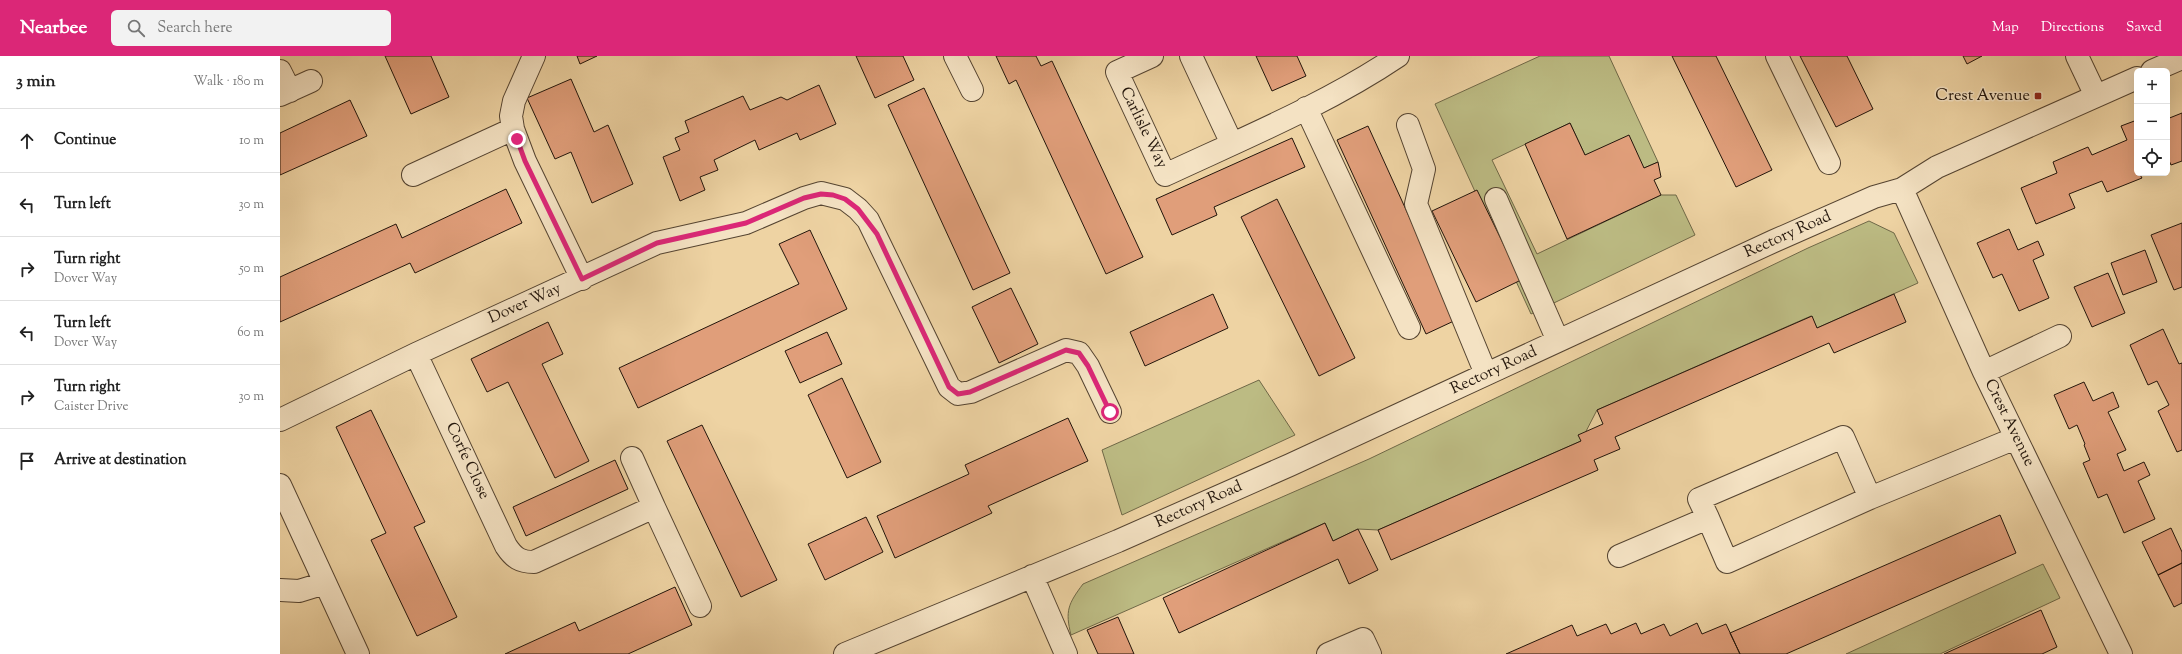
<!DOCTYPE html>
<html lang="en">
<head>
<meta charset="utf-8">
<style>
	:root { --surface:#fff; --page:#f2f2f2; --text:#222; --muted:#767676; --line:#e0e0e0; --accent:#db2777 }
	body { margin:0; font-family:"Sorts Mill Goudy",serif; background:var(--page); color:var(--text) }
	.controls { position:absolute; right:12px; top:12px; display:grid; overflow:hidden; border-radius:6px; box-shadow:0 4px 16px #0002 }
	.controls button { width:36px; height:36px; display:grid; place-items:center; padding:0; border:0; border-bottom:1px solid var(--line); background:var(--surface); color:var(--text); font:20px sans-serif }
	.stop { position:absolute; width:12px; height:12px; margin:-9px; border:3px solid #db2777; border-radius:50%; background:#fff }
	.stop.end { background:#db2777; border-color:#fff; box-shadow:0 1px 4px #0008 }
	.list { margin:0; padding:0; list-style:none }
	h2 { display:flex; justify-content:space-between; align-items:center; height:52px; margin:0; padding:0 16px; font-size:17px }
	h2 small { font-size:13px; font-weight:400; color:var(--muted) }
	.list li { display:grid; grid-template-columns:26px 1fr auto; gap:12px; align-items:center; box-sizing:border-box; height:64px; padding:0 16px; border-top:1px solid var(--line) }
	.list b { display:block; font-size:15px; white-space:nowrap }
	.list p { margin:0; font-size:13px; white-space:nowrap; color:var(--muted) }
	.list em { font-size:13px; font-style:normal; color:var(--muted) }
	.icon { flex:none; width:22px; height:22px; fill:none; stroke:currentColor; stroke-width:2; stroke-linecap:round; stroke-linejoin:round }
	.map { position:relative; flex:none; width:1902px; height:598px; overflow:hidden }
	header { display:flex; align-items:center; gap:24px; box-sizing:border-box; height:56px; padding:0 20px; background:var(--accent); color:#fff }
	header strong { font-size:19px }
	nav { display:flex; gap:22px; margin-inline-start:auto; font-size:14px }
	.search { width:280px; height:36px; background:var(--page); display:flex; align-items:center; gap:10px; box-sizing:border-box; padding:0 14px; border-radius:6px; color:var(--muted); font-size:15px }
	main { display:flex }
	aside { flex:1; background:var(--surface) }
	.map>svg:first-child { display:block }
	.green { fill:#bcbb83; stroke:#6f6847 }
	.building { fill:#e09e7a; stroke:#22150b }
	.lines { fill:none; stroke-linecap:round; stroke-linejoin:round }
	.minor-casing { stroke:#554431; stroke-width:24 }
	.minor { stroke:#f4e2c3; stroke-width:22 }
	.route { stroke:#db2777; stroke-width:5 }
	.poi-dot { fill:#8f2418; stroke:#f4e2c3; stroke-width:1.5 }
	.labels { text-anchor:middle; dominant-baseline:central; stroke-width:3; stroke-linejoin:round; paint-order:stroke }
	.poi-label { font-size:16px; fill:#22150b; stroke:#f4e2c3; text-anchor:end }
	.street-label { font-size:16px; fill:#22150b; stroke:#f4e2c3 }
</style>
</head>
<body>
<header>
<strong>Nearbee</strong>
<div class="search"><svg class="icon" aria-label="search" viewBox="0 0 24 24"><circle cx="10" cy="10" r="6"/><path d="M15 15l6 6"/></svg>Search here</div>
<nav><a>Map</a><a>Directions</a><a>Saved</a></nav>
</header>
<main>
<aside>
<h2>3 min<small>Walk · 180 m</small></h2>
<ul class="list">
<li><svg class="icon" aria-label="ahead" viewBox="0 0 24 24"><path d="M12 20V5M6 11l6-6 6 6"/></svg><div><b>Continue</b></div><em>10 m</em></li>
<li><svg class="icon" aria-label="left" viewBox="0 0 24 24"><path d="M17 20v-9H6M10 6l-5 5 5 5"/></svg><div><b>Turn left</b></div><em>30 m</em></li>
<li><svg class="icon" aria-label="right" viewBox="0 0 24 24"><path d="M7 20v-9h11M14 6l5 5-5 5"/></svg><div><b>Turn right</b><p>Dover Way</p></div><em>50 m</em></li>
<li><svg class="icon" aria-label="left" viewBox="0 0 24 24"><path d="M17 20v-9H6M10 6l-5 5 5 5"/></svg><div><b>Turn left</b><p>Dover Way</p></div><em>60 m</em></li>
<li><svg class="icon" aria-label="right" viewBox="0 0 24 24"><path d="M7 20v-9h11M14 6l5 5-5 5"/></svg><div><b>Turn right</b><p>Caister Drive</p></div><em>30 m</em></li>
<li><svg class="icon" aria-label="arrive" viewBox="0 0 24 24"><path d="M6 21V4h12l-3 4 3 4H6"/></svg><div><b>Arrive at destination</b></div></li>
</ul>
</aside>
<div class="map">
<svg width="1902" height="598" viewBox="0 0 1902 598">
	<rect width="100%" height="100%" fill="#eed3a3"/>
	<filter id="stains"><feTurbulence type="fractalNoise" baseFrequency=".005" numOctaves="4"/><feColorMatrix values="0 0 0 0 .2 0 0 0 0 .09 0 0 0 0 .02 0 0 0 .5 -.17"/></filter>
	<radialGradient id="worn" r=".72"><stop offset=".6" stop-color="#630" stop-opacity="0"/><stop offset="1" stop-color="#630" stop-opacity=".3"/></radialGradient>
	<path class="green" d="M1260 0H1329L1378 106 1364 112 1305 99 1290 67 1212 104 1257 198 1381 139H1396L1415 179 1251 258 1155 48Z
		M1589 165 1614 177 1638 227 1537 272 1531 260 1317 354 1301 385 1098 474 1078 473 1053 485 1045 467 791 579C785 555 788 548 803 528L1089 403 1528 192Z
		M979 324 1015 379 842 459 822 394Z
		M1763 508 1780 542 1660 598H1566Z"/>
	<path class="building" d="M105 0H151L169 41 131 58Z
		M297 0H317L300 8Z
		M576 0H623L634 24 595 42Z
		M716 0H756L761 10 772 5 863 201 826 218 736 24 729 28Z
		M976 0H1017L1026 20 992 35Z
		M1392 0H1436L1492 114 1456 131Z
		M1520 0H1567L1593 53 1556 71Z
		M1683 0H1702L1687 8Z
		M291 23 314 76 328 69 353 128 312 147 291 96 275 103 247 42Z
		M539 29 556 68 520 84 517 77 479 94 475 84 434 104 438 114 420 121 425 134 400 145 383 101 400 94 395 82 409 76 405 65 463 40 470 54 501 41 507 44Z
		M644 32 730 217 693 234 608 49Z
		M70 44 87 80 0 119V77Z
		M1902 57V105L1891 109 1887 100V63Z
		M1857 64 1856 108 1857 117H1859L1862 122 1827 136 1822 125 1789 138 1795 152 1756 168 1741 132 1777 117 1773 106 1808 91 1812 99 1847 84 1841 70Z
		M1290 67 1305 99 1349 79 1364 112 1378 106 1381 121 1374 124 1381 139 1287 183 1245 88Z
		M1088 70 1176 264 1146 278 1057 84Z
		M1012 82 1025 111 934 151 937 159 892 179 876 143Z
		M226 133 242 167 135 217 130 207 0 266V221L116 168 122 182Z
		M1197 134 1241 224 1196 246 1152 155Z
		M997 143 1075 302 1039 320 961 161Z
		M1902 167V231L1894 234 1871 179Z
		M1729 173 1738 194 1758 185 1764 199 1753 204 1769 242 1739 255 1722 218 1713 222 1697 187Z
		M530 174 567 253 358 352 339 312 519 228 499 188Z
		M1865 194 1877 226 1843 239 1831 207Z
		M1828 217 1845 257 1812 271 1794 231Z
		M731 232 758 288 719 307 692 251Z
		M933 238 948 272 865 310 850 276Z
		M1614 238 1626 266 1554 297 1549 287 1335 381 1340 393 1314 404 1318 414 1111 504 1098 474 1301 385 1298 379 1323 368 1317 354 1532 260 1537 272Z
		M268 266 283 298 262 308 309 405 275 422 228 326 207 336 191 303Z
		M1883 273 1899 308 1902 307V394L1897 396 1878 355 1889 349 1877 325 1868 329 1850 289Z
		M547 276 562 308 520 327 505 295Z
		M562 322 601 406 567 422 528 339Z
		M1804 326 1813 345 1833 336 1839 351 1828 356 1846 394 1837 398 1844 415 1864 406 1870 419 1858 425 1875 463 1844 477 1827 438 1818 442 1803 407 1810 404 1804 389 1805 388 1797 369 1789 373 1774 339Z
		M91 354 145 466 134 471 177 561 137 580 91 484 106 477 56 371Z
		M788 362 808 405 708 450 712 457 615 502 597 460 689 418 685 409Z
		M422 369 497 524 461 541 387 385Z
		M335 404 348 433 246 480 233 451Z
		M1720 459 1736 497 1506 598H1460L1450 577Z
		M586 461 603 496 545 524 528 488Z
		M1045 467 1053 485 1078 473 1098 514 1069 528 1058 503 899 577 883 542Z
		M1891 472 1902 496V507L1878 519 1862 486Z
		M1902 507V547L1894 551 1878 519Z
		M395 531 412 569 348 598H225L295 566 299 575Z
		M1761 554 1777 591 1762 598H1664Z
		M838 561 854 598H818L807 574Z
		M1356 567 1361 578 1384 568 1390 580 1417 567 1422 578 1446 568 1460 598H1226L1292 569 1297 580 1326 568 1331 578Z"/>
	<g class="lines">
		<defs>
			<path id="minor" d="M254 0 234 45 231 60 233 73 245 105 302 223
				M675 0 692 34
				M872 0 837 16 885 119C962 83 1047 48 1118 0
				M911 0 952 88
				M1497 0 1549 107
				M1797 0 1816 40
				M0 15 10 35
				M1872 15 1902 2
				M0 39 31 25
				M1026 52 1129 272
				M1128 69 1144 113 1136 148 1206 318
				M133 119 233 73
				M1622 133 1704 316 1841 598
				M1216 143 1278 285
				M136 298 226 490C234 502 240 506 254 506L374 451 420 550
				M1704 316 1780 280
				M0 364 136 298 377 187 466 167 524 142 541 137 565 143 578 153 588 164 669 331 678 338 691 336 786 294 799 297 808 310 830 356
				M352 402 374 451
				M0 429 78 598
				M1590 442 1736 382
				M1339 500 1428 462 1419 443 1563 381 1590 442 1447 506 1428 462
				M752 520 786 598
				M0 534 19 535 45 527
				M565 598 838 485 1010 409 1494 185 1594 141 1622 133 1657 111 1857 22
				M1048 598 1083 583 1090 598"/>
		</defs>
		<use href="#minor" class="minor-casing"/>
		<use href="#minor" class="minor"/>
	</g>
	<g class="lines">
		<path class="route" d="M237 83 245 105 302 223 377 187 466 167 524 142 541 138 553 139 565 143 578 153 597 178 669 331 678 338 690 336 786 294 799 297 808 310 830 356"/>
	</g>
	<rect class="poi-dot" x="1754" y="36" width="8" height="8" rx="2"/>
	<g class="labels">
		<g class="poi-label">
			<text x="1750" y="40">Crest Avenue</text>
		</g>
		<g class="street-label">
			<text transform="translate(863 72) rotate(64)">Carlisle Way</text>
			<text transform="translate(1508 179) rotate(-24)">Rectory Road</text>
			<text transform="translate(245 248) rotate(-24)">Dover Way</text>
			<text transform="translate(1214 315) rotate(-25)">Rectory Road</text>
			<text transform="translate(1729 367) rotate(64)">Crest Avenue</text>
			<text transform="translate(187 405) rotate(65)">Corfe Close</text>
			<text transform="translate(919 449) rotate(-24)">Rectory Road</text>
		</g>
	</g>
	<rect width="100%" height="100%" filter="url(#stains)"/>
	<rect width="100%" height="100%" fill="url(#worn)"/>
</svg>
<div class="controls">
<button>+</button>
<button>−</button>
<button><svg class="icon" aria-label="locate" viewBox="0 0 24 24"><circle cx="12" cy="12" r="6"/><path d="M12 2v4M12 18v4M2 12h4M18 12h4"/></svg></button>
</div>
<div class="stop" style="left:830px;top:356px"></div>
<div class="stop end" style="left:237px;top:83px"></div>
</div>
</main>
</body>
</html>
